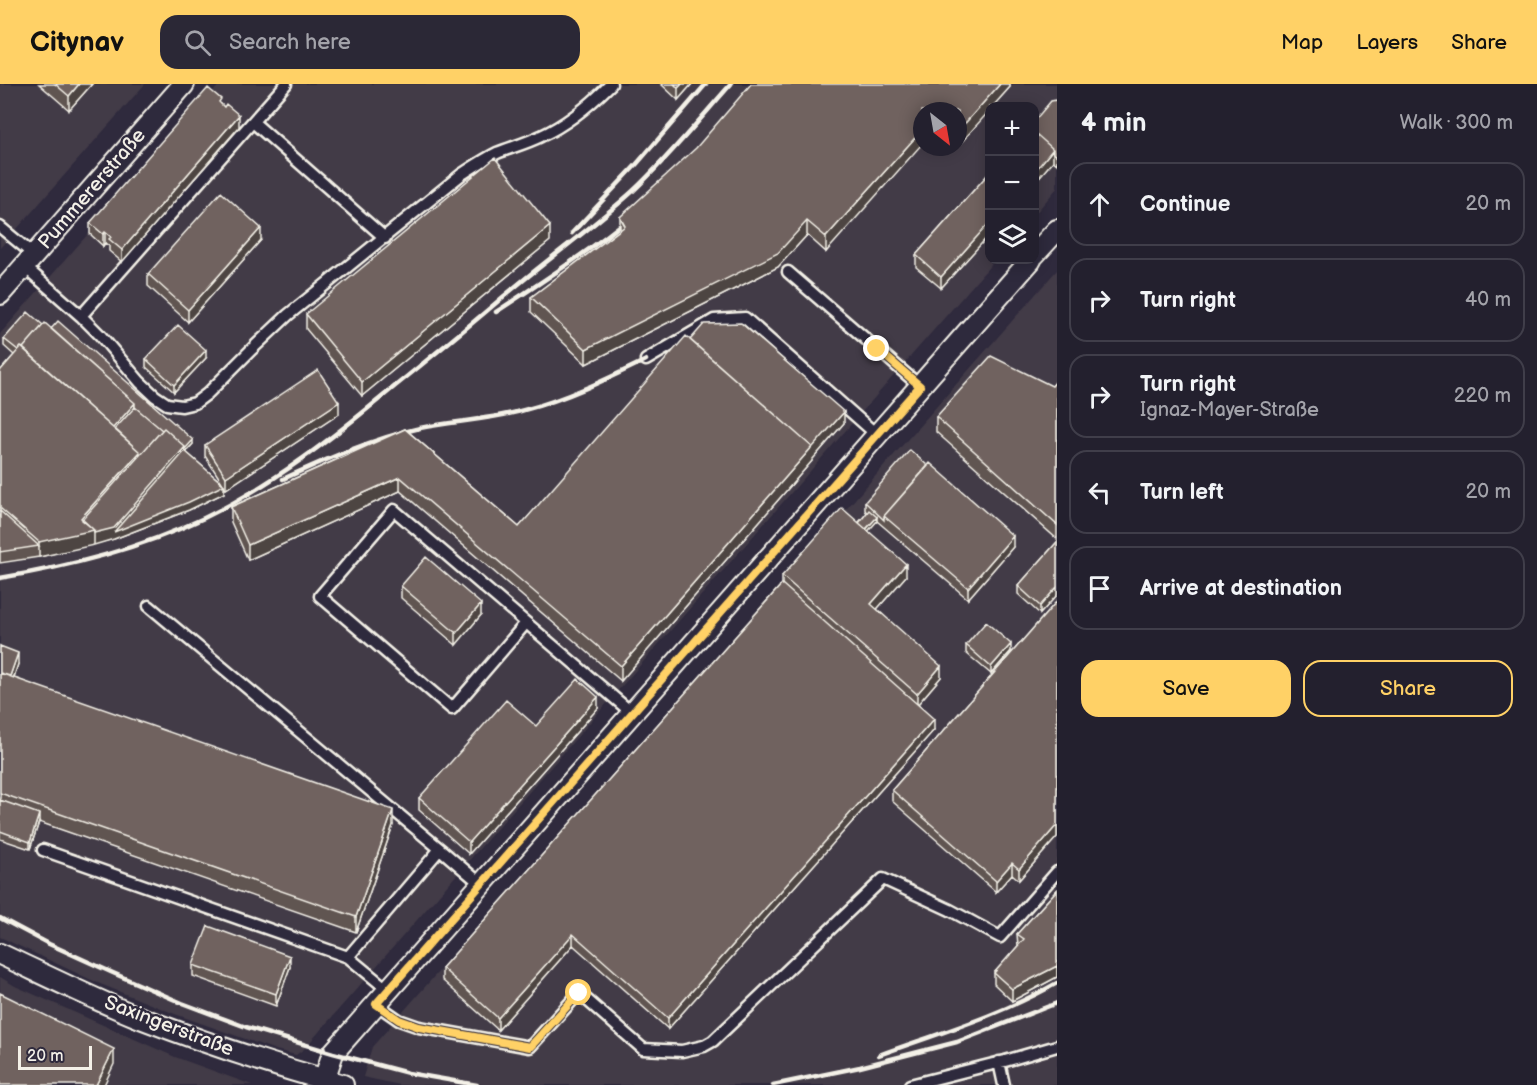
<!DOCTYPE html>
<html lang="en">
<head>
<meta charset="utf-8">
<style>
	:root { --surface:#23202e; --page:#2b2836; --text:#f1f3f6; --muted:#a3a3aa; --line:#403e4a; --accent:#ffd166 }
	body { margin:0; font-family:"Balsamiq Sans",sans-serif; background:var(--page); color:var(--text) }
	.controls { position:absolute; right:18px; top:18px; display:grid; overflow:hidden; border-radius:12px; box-shadow:0 3px 15px #0003 }
	.controls button { width:54px; height:54px; display:grid; place-items:center; padding:0; border:0; border-bottom:2px solid var(--line); background:var(--surface); color:var(--text); font:30px sans-serif }
	.compass { position:absolute; left:913px; top:18px; width:54px; height:54px; border-radius:50%; background:var(--surface); box-shadow:0 3px 15px #0003; rotate:149deg }
	.scale { position:absolute; left:18px; bottom:15px; width:74px; box-sizing:border-box; padding-left:6px; border:3px solid #f4f1e8; border-top:0; font-size:16px; line-height:21px; white-space:nowrap; color:#f4f1e8; -webkit-text-stroke:4px #2f2a3d; paint-order:stroke }
	.stop { position:absolute; width:18px; height:18px; margin:-14px; border:4px solid #ffd166; border-radius:50%; background:#fff }
	.stop.end { background:#ffd166; border-color:#fff; box-shadow:0 2px 6px #0008 }
	.list { margin:0; padding:0; list-style:none }
	h2 { display:flex; justify-content:space-between; align-items:center; height:78px; margin:0; padding:0 24px; font-size:26px }
	h2 small { font-size:20px; font-weight:400; color:var(--muted) }
	.list li { display:grid; grid-template-columns:39px 1fr auto; gap:18px; align-items:center; box-sizing:border-box; height:84px; margin:0 12px 12px; padding:0 12px; border:2px solid var(--line); border-radius:18px }
	.list b { display:block; font-size:22px; white-space:nowrap }
	.list p { margin:0; font-size:20px; white-space:nowrap; color:var(--muted) }
	.list em { font-size:20px; font-style:normal; color:var(--muted) }
	.actions { display:flex; gap:12px; padding:18px 24px }
	.actions a { flex:1; padding:14px 0; border:2px solid var(--accent); border-radius:18px; text-align:center; font-size:21px; color:var(--accent) }
	.actions .main { background:var(--accent); color:#111 }
	.icon { flex:none; width:33px; height:33px; fill:none; stroke:currentColor; stroke-width:2; stroke-linecap:round; stroke-linejoin:round }
	.map { position:relative; flex:none; width:1057px; height:1001px; overflow:hidden }
	header { display:flex; align-items:center; gap:36px; box-sizing:border-box; height:84px; padding:0 30px; background:var(--accent); color:#111 }
	header strong { font-size:28px }
	nav { display:flex; gap:33px; margin-inline-start:auto; font-size:21px }
	.search { width:420px; height:54px; background:var(--page); display:flex; align-items:center; gap:15px; box-sizing:border-box; padding:0 21px; border-radius:18px; color:var(--muted); font-size:22px }
	main { display:flex }
	aside { flex:1; background:var(--surface) }
	.map>svg:first-child { display:block }
	.built { fill:#423b47; fill-rule:evenodd }
	.lines { fill:none; stroke-linecap:round; stroke-linejoin:round }
	.lane-casing { stroke:#f4f1e8; stroke-width:15 }
	.street-casing { stroke:#f4f1e8; stroke-width:24 }
	.lane { stroke:#2f2a3d; stroke-width:10 }
	.street { stroke:#2f2a3d; stroke-width:20 }
	.rail { stroke:#f4f1e8; stroke-width:4.5 }
	.wall { fill:#605451; stroke:#f4f1e8; stroke-width:1.5 }
	.shaded-wall { fill:#4e4542; stroke:#f4f1e8; stroke-width:1.5 }
	.building { fill:#70625e; stroke:#f4f1e8; stroke-width:1.5 }
	.route { stroke:#ffd166; stroke-width:8 }
	.labels { text-anchor:middle; dominant-baseline:central; stroke-width:4.5; stroke-linejoin:round; paint-order:stroke }
	.street-label { font-size:20px; fill:#f4f1e8; stroke:#2f2a3d }
</style>
</head>
<body>
<header>
<strong>Citynav</strong>
<div class="search"><svg class="icon" aria-label="search" viewBox="0 0 24 24"><circle cx="10" cy="10" r="6"/><path d="M15 15l6 6"/></svg>Search here</div>
<nav><a>Map</a><a>Layers</a><a>Share</a></nav>
</header>
<main>
<div class="map">
<svg width="1057" height="1001" viewBox="0 0 1057 1001">
	<rect width="100%" height="100%" fill="#2f2a3d"/>
	<filter id="ink" filterUnits="userSpaceOnUse"><feTurbulence type="fractalNoise" baseFrequency=".0167" numOctaves="2"/><feDisplacementMap in="SourceGraphic" scale="12" xChannelSelector="R" yChannelSelector="G"/><feConvolveMatrix kernelMatrix="1 2 1 2 8 2 1 2 1" color-interpolation-filters="sRGB"/></filter>
	<g filter="url(#ink)">
		<path class="built" d="M0 0H145L0 164Z
			M220 0H1057V104L1035 130 1034 22H990V176H995L304 965 296 971 276 966 175 930 98 899 0 853V250ZM922 27H958V63H922Z
			M1057 186V1001H400L363 993 372 963Z
			M0 893 15 902 175 973 252 1001H0Z"/>
		<g class="lines">
			<defs>
				<path id="lane" d="M253 38 385 154
					M0 143 34 171
					M24 182 81 232 286 0
					M788 188 920 302
					M81 232 100 251 140 298 155 312 167 320 182 322 195 319 207 310 252 265 288 231 462 90C473 83 485 75 497 69 512 63 527 59 541 52 568 40 590 21 611 0
					M646 276 714 236 745 234 877 351
					M149 522 440 765
					M526 539 452 625 320 512 394 426 632 629
					M43 766 348 873
					M388 906 348 873 440 765 481 800
					M376 920 399 936 419 943 530 963 579 909 643 965 682 967 704 962 713 957 883 795 950 826 1000 853 1057 788
					M999 978 1004 1001
					M910 1001 1005 977 1057 962"/>
				<path id="street" d="M1034 171 1057 146
					M0 210 184 0
					M0 870C45 891 91 914 138 933 205 959 274 982 343 1001
					M324 996 333 969 1031 176"/>
			</defs>
			<use href="#lane" class="lane-casing"/>
			<use href="#street" class="street-casing"/>
			<use href="#lane" class="lane"/>
			<use href="#street" class="street"/>
			<path class="rail" d="M572 149 635 82 706 0
				M496 228C543 197 590 167 633 131
				M283 395C327 375 372 355 420 344 454 337 490 336 524 326 566 315 607 295 646 276
				M0 494C71 482 139 465 204 434 274 400 335 352 394 303 431 273 467 244 503 213 545 177 591 145 633 107 668 74 699 36 731 0
				M0 834 49 860 113 889 182 919 246 943 333 969 408 989 477 1001
				M879 971C940 949 1001 931 1057 899
				M773 1001 860 983 957 958 1057 919"/>
		</g>
		<path class="wall" d="M39 0H92L69 26Z
			M661 0H692L678 16Z
			M1010 0V3L993 22H990L959 61 958 60V27H922L826 168 807 151 778 183 586 280 531 228V213L620 146V133L966 1Z
			M1057 17V80L1053 77 1035 98V36Z
			M221 20 239 43 122 178 109 167V162L105 159 103 162 90 150V139Z
			M990 88V150L941 204 916 183V171Z
			M261 156 188 238 148 202V190Z
			M550 157 362 312 306 245V230Z
			M4 255 193 360 186 368 223 400 205 372V361L339 330 226 405 224 402V409L189 426 114 455 39 473 0 479V287L14 271 4 262Z
			M690 256 844 339 812 376V377L621 597 400 407 248 476 231 438V423L405 345 519 443Z
			M206 274 174 308 146 283V275Z
			M1057 296V455L936 348V333L1052 302Z
			M865 418 1013 463 968 515 877 437 868 447 906 492 877 525 941 593 918 620 934 646 668 945 573 861 498 946 442 896V884L782 500V492L859 438 867 429 865 426Z
			M1057 458V511L1040 530 1018 510V502Z
			M401 502 481 531 456 561 401 514Z
			M1057 517V753L1019 796 1012 790 996 808 892 717V706Z
			M966 561 1011 567 991 590 966 569Z
			M0 562 18 580 14 594 393 741 356 848 39 738 30 765 0 755Z
			M598 624 469 770 419 726V714L536 642Z
			M1057 806V893L1012 917 994 900V889L1018 862 1017 850Z
			M193 881 290 883 276 922 193 892Z"/>
		<path class="shaded-wall" d="M79 0H92L69 26V12Z
			M682 0H692L678 16V4Z
			M1000 0H1010V3L993 22H990V26L959 61V46Z
			M239 31V43L122 178V166Z
			M922 46V60L826 168V153Z
			M1053 65V77L1035 98V87Z
			M807 137V151L778 183 586 280V265Z
			M990 138V150L941 204V193Z
			M550 142V157L362 312V298Z
			M261 144V156L188 238V226Z
			M105 148V159L103 162V150Z
			M206 266V274L174 308V301Z
			M339 318V330L226 405V393Z
			M135 319V330L115 353 111 346Z
			M844 328V339L812 376V377L621 597V582L812 363Z
			M193 356V360L185 368 224 401V409L189 426 114 455 94 461V449Z
			M140 368V375L94 446V461L39 473V458L81 434Z
			M400 393V407L248 476V461Z
			M877 433V437L863 453V449Z
			M1013 452V463L968 515V504Z
			M906 480V492L871 532V520Z
			M1057 503V511L1040 530V522Z
			M481 520V531L456 561V549Z
			M1011 560V567L991 590V583Z
			M18 569V580L9 607V595Z
			M941 582V593L917 621V610Z
			M598 613V624L469 770V758Z
			M934 635V646L668 945V934Z
			M393 726V741L356 848V833Z
			M39 730V738L30 765V758Z
			M1057 741V753L1019 796V785Z
			M1012 779V790L996 808V797Z
			M573 850V861L498 946V934Z
			M290 872V883L276 922V910Z
			M1057 882V893L1012 917V905Z
			M114 965V980L104 1001H96Z"/>
		<path class="building" d="M55 0H79L69 12Z
			M674 0H682L678 4Z
			M751 0H965L966 1 967 0H1000L959 46 958 45V27H922V46L826 153 807 137 778 169 586 265 531 213 625 142 620 133 696 64Z
			M208 4 221 15 219 18 224 23 226 20 239 31 122 166 109 155 111 153 105 148 103 150 90 139Z
			M1056 16 1057 17V72L1053 69V65L1035 49V36L1051 17Z
			M1035 49 1053 65 1035 87Z
			M495 74 550 142 362 298 306 230Z
			M990 88V138L941 193 916 171Z
			M221 108 261 144 188 226 148 190Z
			M28 228 43 241 23 264 21 263 18 266 4 255Z
			M58 237 193 356 185 365V363L164 344 162 346 135 323V319L51 245Z
			M45 239 135 319 113 344 23 264Z
			M741 239 844 328 812 364V363L690 256 704 240Z
			M178 241 206 266 174 301 146 275Z
			M686 252 812 363 621 582 400 393 248 461 231 423 405 345 519 443Z
			M21 263 140 368 81 434 94 446 39 458 0 424V287Z
			M991 272 1052 302 1057 296V441L936 333Z
			M318 286 339 318 226 393 205 361Z
			M135 323 162 346 140 371V368L115 345Z
			M164 344 185 363 114 444 94 449V446L82 436Z
			M910 366 928 382 884 432V436L865 418Z
			M185 367 224 401 189 418 114 448Z
			M930 379 1013 452 968 504 884 432Z
			M842 424 906 480 871 520 941 582 917 610 782 492Z
			M869 426 877 433 866 445 859 439Z
			M0 427 39 462 0 468Z
			M1057 458V503L1040 522 1018 502Z
			M426 473 481 520 456 549 401 502Z
			M782 500 934 635 668 934 573 850 498 934 442 884Z
			M1057 517V741L1019 785 1012 779 996 797 892 706Z
			M986 538 1011 560 991 583 966 561Z
			M0 562 18 569 10 592 0 589Z
			M0 589 393 726 356 833 0 709Z
			M578 595 598 613 469 758 419 714 506 616 536 642Z
			M0 716 39 730 30 758 0 747Z
			M1057 806V882L1012 905 994 889 1024 855 1017 850Z
			M208 842 290 872 276 910 193 881Z
			M0 909 114 965 96 1001H0Z"/>
	</g>
	<g class="lines" filter="url(#ink)">
		<path class="route" d="M579 909 530 963 419 943 399 936 376 920 920 302 877 265"/>
	</g>
	<g class="labels">
		<g class="street-label">
			<text transform="translate(92 105) rotate(-49)">Pummererstraße</text>
			<text transform="translate(169 942) rotate(21)">Saxingerstraße</text>
		</g>
	</g>
</svg>
<div class="controls">
<button>+</button>
<button>−</button>
<button><svg class="icon" aria-label="layers" viewBox="0 0 24 24"><path d="M12 4l9 5-9 5-9-5zM3 14l9 5 9-5"/></svg></button>
</div>
<svg class="compass" viewBox="-18 -18 36 36"><path d="M0-13l5 13h-10z" fill="#e53935"/><path d="M0 13l5-13h-10z" fill="#a3a3aa"/></svg>
<div class="scale">20 m</div>
<div class="stop" style="left:579px;top:909px"></div>
<div class="stop end" style="left:877px;top:265px"></div>
</div>
<aside>
<h2>4 min<small>Walk · 300 m</small></h2>
<ul class="list">
<li><svg class="icon" aria-label="ahead" viewBox="0 0 24 24"><path d="M12 20V5M6 11l6-6 6 6"/></svg><div><b>Continue</b></div><em>20 m</em></li>
<li><svg class="icon" aria-label="right" viewBox="0 0 24 24"><path d="M7 20v-9h11M14 6l5 5-5 5"/></svg><div><b>Turn right</b></div><em>40 m</em></li>
<li><svg class="icon" aria-label="right" viewBox="0 0 24 24"><path d="M7 20v-9h11M14 6l5 5-5 5"/></svg><div><b>Turn right</b><p>Ignaz-Mayer-Straße</p></div><em>220 m</em></li>
<li><svg class="icon" aria-label="left" viewBox="0 0 24 24"><path d="M17 20v-9H6M10 6l-5 5 5 5"/></svg><div><b>Turn left</b></div><em>20 m</em></li>
<li><svg class="icon" aria-label="arrive" viewBox="0 0 24 24"><path d="M6 21V4h12l-3 4 3 4H6"/></svg><div><b>Arrive at destination</b></div></li>
</ul>
<div class="actions"><a class="main">Save</a><a>Share</a></div>
</aside>
</main>
</body>
</html>
